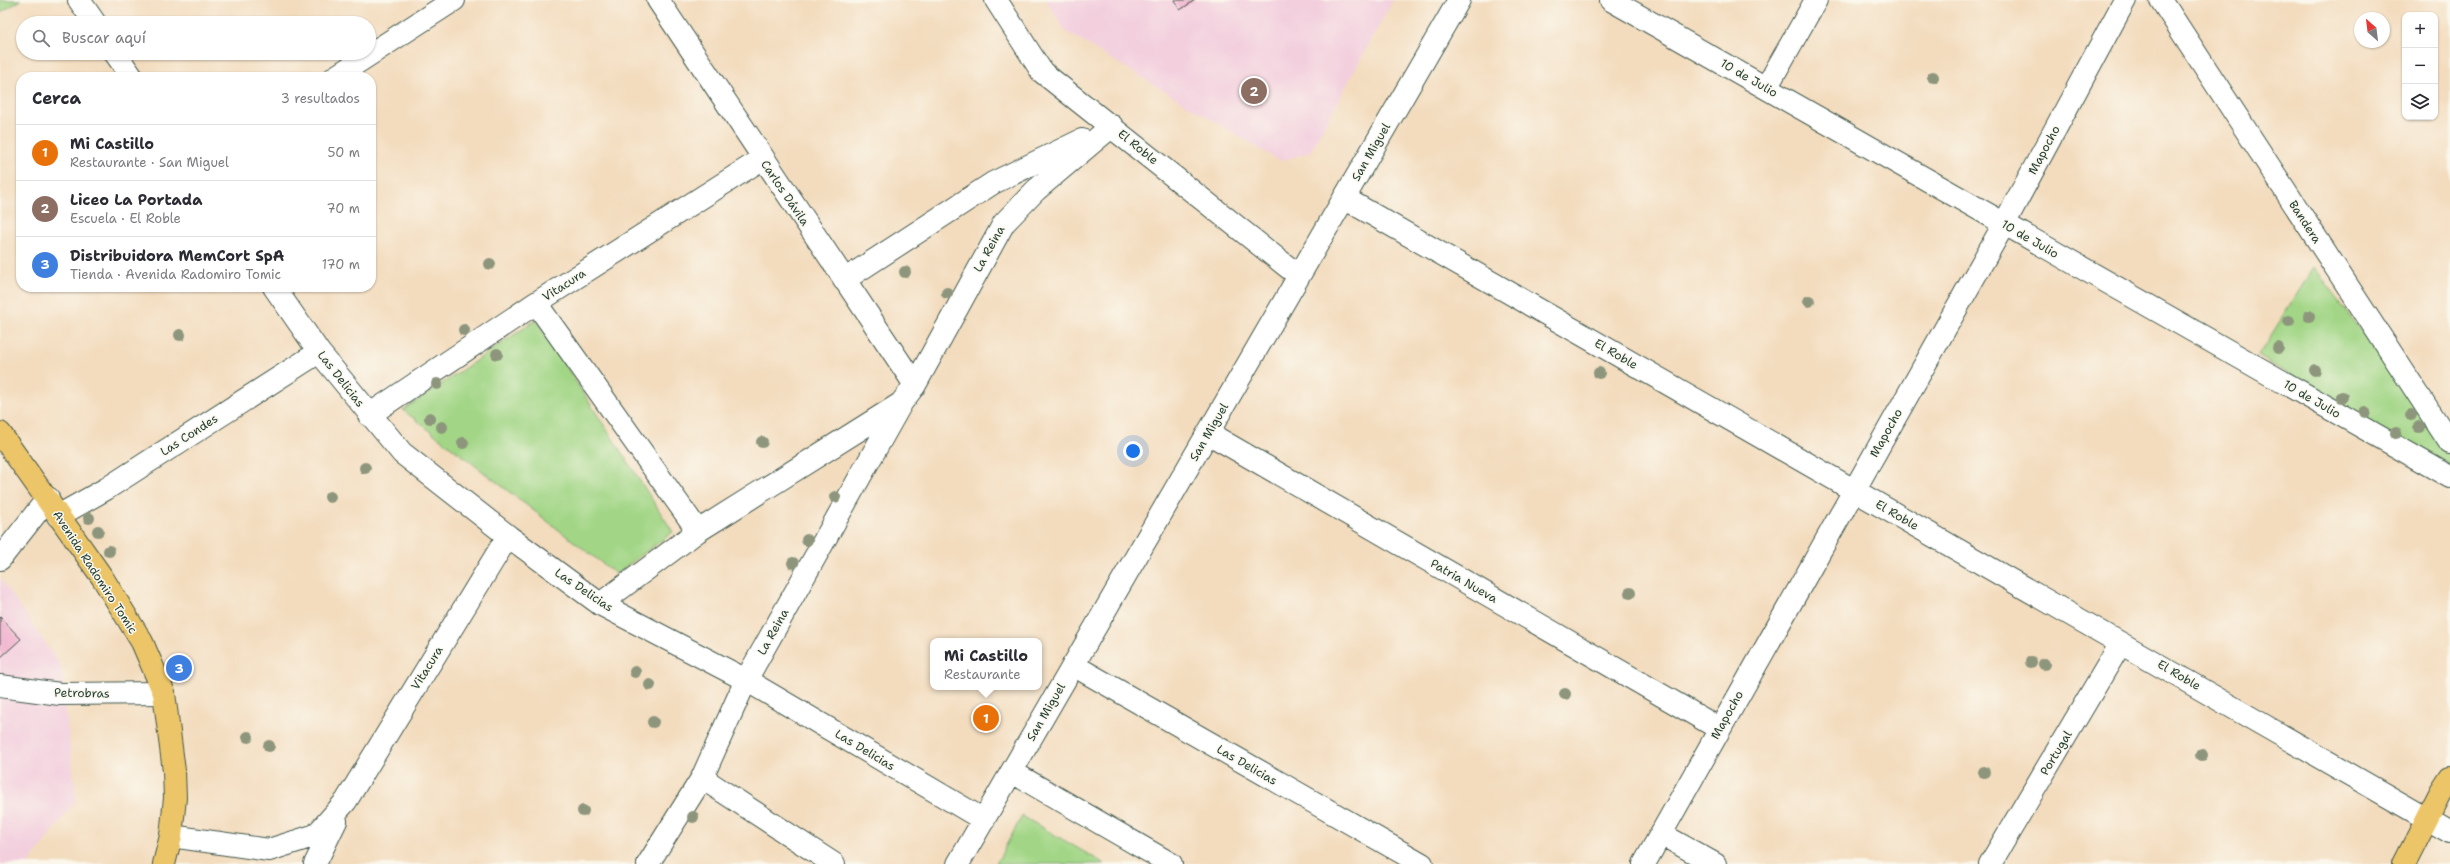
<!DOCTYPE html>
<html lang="es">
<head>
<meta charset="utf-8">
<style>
	:root { --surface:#fff; --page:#f7f7f7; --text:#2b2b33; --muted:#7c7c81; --line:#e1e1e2; --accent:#0b8043 }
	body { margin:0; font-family:"Shantell Sans",sans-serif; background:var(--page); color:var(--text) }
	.controls { position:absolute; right:12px; top:12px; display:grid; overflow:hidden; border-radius:8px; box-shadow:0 1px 3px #0004 }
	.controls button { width:36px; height:36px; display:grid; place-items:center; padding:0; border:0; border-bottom:1px solid var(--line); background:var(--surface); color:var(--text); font:20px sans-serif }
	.compass { position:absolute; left:2354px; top:12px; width:36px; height:36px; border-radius:50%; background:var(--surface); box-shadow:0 1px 3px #0004; rotate:332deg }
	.you { position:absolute; left:1133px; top:451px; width:14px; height:14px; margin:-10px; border:3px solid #fff; border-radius:50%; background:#1a73e8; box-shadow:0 0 0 6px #1a73e833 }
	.badge { display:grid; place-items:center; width:26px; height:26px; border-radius:50%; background:var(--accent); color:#fff; font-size:13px; font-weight:700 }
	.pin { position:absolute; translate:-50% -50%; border:2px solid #fff; box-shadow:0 1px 4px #0006 }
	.popup { position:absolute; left:930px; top:638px; width:112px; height:52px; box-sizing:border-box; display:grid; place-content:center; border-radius:8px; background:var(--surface); filter:drop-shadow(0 1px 3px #0005); font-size:13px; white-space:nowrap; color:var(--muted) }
	.popup b { font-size:15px; color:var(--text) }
	.popup::after { content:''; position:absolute; left:50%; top:100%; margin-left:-8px; border:8px solid transparent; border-top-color:var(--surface) }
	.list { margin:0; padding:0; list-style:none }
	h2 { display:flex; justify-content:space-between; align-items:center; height:52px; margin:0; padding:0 16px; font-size:17px }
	h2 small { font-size:13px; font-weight:400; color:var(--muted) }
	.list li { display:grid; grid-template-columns:26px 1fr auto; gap:12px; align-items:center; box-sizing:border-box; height:56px; padding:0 16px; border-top:1px solid var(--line) }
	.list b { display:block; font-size:15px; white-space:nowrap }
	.list p { margin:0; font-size:13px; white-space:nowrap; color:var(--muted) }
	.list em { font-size:13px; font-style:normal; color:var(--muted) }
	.icon { flex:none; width:22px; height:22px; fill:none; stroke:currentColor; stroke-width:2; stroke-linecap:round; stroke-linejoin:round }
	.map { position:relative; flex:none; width:2450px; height:864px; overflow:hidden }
	.search { position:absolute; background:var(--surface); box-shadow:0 1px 3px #0004; left:16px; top:16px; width:360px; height:44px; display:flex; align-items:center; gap:10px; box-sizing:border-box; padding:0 14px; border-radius:22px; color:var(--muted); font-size:15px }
	.panel { position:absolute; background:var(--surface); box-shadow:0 1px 3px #0004; left:16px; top:72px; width:360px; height:220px; border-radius:16px }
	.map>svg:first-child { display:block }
	.built { fill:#f3cfde }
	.green { fill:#a2d686; stroke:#608a5d }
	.building { fill:#f0accc }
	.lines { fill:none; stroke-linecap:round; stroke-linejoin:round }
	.minor-casing { stroke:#3f5549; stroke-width:24 }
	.major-casing { stroke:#3f5549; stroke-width:24 }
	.minor { stroke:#fff; stroke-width:22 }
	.major { stroke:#edc569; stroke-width:22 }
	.tree { fill:#8d967b }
	.labels { text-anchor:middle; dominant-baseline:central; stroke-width:3; stroke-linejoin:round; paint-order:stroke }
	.street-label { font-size:12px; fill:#1f3d34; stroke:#fbf7ec }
</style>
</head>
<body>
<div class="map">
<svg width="2450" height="864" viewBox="0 0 2450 864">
	<rect width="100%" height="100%" fill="#fbf7ec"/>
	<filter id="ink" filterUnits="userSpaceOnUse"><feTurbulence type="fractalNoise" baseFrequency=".025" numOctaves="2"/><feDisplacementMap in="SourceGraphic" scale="8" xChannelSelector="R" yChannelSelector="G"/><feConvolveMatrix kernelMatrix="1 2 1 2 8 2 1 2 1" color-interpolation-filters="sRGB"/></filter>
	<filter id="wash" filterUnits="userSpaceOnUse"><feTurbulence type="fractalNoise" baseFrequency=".012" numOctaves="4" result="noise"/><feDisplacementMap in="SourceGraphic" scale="16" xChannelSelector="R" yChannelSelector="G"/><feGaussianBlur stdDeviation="0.9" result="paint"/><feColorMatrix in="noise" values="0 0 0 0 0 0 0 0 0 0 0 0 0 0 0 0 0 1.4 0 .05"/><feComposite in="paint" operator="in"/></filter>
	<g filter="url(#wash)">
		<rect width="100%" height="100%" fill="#f3dcbe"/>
		<path class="built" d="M1046 0H1393L1310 152 1280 161 1065 31Z
			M0 578 61 666 76 800 28 864H0Z"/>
		<path class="green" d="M0 0H21L0 13Z
			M2314 267 2450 454V472L2258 356Z
			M536 320 673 532 616 574 403 410Z
			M1022 816 1105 864H996Z"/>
		<g id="blocks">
			<path class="building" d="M1174 0H1195L1180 10Z
				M0 617 21 639 0 658Z"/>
		</g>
	</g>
	<g filter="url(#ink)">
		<use href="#blocks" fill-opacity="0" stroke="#3f5549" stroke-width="1"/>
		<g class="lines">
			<defs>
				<path id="minor" d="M79 0 95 23
					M658 0 915 385
					M996 0 1042 72 1299 276
					M1611 0 2450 477
					M2161 0 2450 443
					M115 53 132 77
					M335 77 454 0
					M1766 88 1816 0
					M1344 198 2450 832
					M844 280 993 183 1082 140
					M274 287 319 352 402 453 508 536 600 604 746 680 984 820
					M536 303 698 531
					M369 415 536 303 762 159
					M1208 433 1720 729
					M58 516 106 489 319 352
					M0 559 48 498
					M600 604 698 531 900 404
					M1073 665 1422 864
					M0 686 60 694 164 693
					M1012 772 1171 864
					M702 778 834 864
					M1661 834 1715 864
					M171 836 269 850 316 835 346 801 508 536
					M315 864 336 821
					M648 864 702 778 746 680 902 402 915 385 1004 223 1036 190 1112 126
					M958 864 1459 0
					M1644 864 2004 224 2125 0
					M1990 864 2121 643"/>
				<path id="major" d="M0 433 102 577 142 642 164 693 174 771 175 798 171 836 164 864
					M2404 864 2441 791 2450 777"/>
			</defs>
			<use href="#minor" class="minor-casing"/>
			<use href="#major" class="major-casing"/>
			<use href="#minor" class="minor"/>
			<use href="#major" class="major"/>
		</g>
		<g class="tree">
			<circle cx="1933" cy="77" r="6"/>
			<circle cx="490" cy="264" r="6"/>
			<circle cx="905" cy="272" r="6"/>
			<circle cx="947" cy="293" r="6"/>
			<circle cx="1809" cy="301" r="6"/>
			<circle cx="2309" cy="316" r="6"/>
			<circle cx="2289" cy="321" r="6"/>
			<circle cx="464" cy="330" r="6"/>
			<circle cx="180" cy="335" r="6"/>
			<circle cx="2278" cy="348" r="6"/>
			<circle cx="497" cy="354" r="6"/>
			<circle cx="2315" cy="370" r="6"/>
			<circle cx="1599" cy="373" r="6"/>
			<circle cx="437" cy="384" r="6"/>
			<circle cx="2342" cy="397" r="6"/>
			<circle cx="2365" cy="412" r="6"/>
			<circle cx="2411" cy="415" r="6"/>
			<circle cx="430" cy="418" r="6"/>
			<circle cx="442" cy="427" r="6"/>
			<circle cx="2419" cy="427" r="6"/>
			<circle cx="2396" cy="433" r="6"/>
			<circle cx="762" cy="442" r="6"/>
			<circle cx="463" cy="443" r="6"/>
			<circle cx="365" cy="468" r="6"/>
			<circle cx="330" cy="497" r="6"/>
			<circle cx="835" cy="497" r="6"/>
			<circle cx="89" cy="518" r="6"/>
			<circle cx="98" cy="531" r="6"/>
			<circle cx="807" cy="540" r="6"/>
			<circle cx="109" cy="551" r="6"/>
			<circle cx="793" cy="563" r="6"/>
			<circle cx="1630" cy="593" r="6"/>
			<circle cx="2031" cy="662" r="6"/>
			<circle cx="2044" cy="664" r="6"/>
			<circle cx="635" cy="672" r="6"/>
			<circle cx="650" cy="685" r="6"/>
			<circle cx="1565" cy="694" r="6"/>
			<circle cx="653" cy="722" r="6"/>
			<circle cx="248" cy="737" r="6"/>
			<circle cx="269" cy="746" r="6"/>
			<circle cx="2202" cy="755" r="6"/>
			<circle cx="1984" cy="772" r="6"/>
			<circle cx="583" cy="811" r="6"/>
			<circle cx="693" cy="817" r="6"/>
		</g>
	</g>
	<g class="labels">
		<g class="street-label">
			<text transform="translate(1749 78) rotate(30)">10 de Julio</text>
			<text transform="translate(1138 147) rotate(39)">El Roble</text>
			<text transform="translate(2044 150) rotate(-62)">Mapocho</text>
			<text transform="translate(1371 152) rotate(-60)">San Miguel</text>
			<text transform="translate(785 193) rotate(56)">Carlos Dávila</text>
			<text transform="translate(2305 222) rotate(57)">Bandera</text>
			<text transform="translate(2030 239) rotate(30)">10 de Julio</text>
			<text transform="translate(989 249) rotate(-61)">La Reina</text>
			<text transform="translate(564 285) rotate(-33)">Vitacura</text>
			<text transform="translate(1616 354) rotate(30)">El Roble</text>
			<text transform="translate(341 379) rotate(52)">Las Delicias</text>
			<text transform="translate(2312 399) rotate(30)">10 de Julio</text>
			<text transform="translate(1209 432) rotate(-60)">San Miguel</text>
			<text transform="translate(1886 433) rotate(-61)">Mapocho</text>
			<text transform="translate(189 435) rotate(-33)">Las Condes</text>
			<text transform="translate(1897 515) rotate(30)">El Roble</text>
			<text transform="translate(95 572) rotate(57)">Avenida Radomiro Tomic</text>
			<text transform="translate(1464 581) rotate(30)">Patria Nueva</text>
			<text transform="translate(584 590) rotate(34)">Las Delicias</text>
			<text transform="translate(773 632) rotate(-61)">La Reina</text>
			<text transform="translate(427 668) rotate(-58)">Vitacura</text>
			<text transform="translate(2179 675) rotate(30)">El Roble</text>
			<text transform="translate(82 693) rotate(1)">Petrobras</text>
			<text transform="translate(1046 712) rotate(-60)">San Miguel</text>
			<text transform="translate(1727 715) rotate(-61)">Mapocho</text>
			<text transform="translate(865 750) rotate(31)">Las Delicias</text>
			<text transform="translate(2056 753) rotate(-59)">Portugal</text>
			<text transform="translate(1247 765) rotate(30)">Las Delicias</text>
		</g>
	</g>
</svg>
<div class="controls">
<button>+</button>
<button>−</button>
<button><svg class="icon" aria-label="layers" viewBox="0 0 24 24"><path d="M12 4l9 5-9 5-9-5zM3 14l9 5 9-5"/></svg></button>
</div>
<svg class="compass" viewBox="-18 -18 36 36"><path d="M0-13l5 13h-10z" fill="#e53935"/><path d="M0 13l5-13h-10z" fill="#7c7c81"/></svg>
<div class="you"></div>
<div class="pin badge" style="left:986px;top:718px;background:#e8710a">1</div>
<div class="popup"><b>Mi Castillo</b>Restaurante</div>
<div class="pin badge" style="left:1254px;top:91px;background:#8d6e63">2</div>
<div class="pin badge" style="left:179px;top:668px;background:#3f7fe0">3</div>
<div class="search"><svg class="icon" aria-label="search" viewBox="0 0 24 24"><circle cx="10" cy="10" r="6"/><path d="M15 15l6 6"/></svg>Buscar aquí</div>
<section class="panel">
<h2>Cerca<small>3 resultados</small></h2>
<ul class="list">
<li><span class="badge" style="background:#e8710a">1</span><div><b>Mi Castillo</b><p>Restaurante · San Miguel</p></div><em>50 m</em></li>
<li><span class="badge" style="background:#8d6e63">2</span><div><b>Liceo La Portada</b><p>Escuela · El Roble</p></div><em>70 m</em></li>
<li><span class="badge" style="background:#3f7fe0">3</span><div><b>Distribuidora MemCort SpA</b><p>Tienda · Avenida Radomiro Tomic</p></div><em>170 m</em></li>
</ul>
</section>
</div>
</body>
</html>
